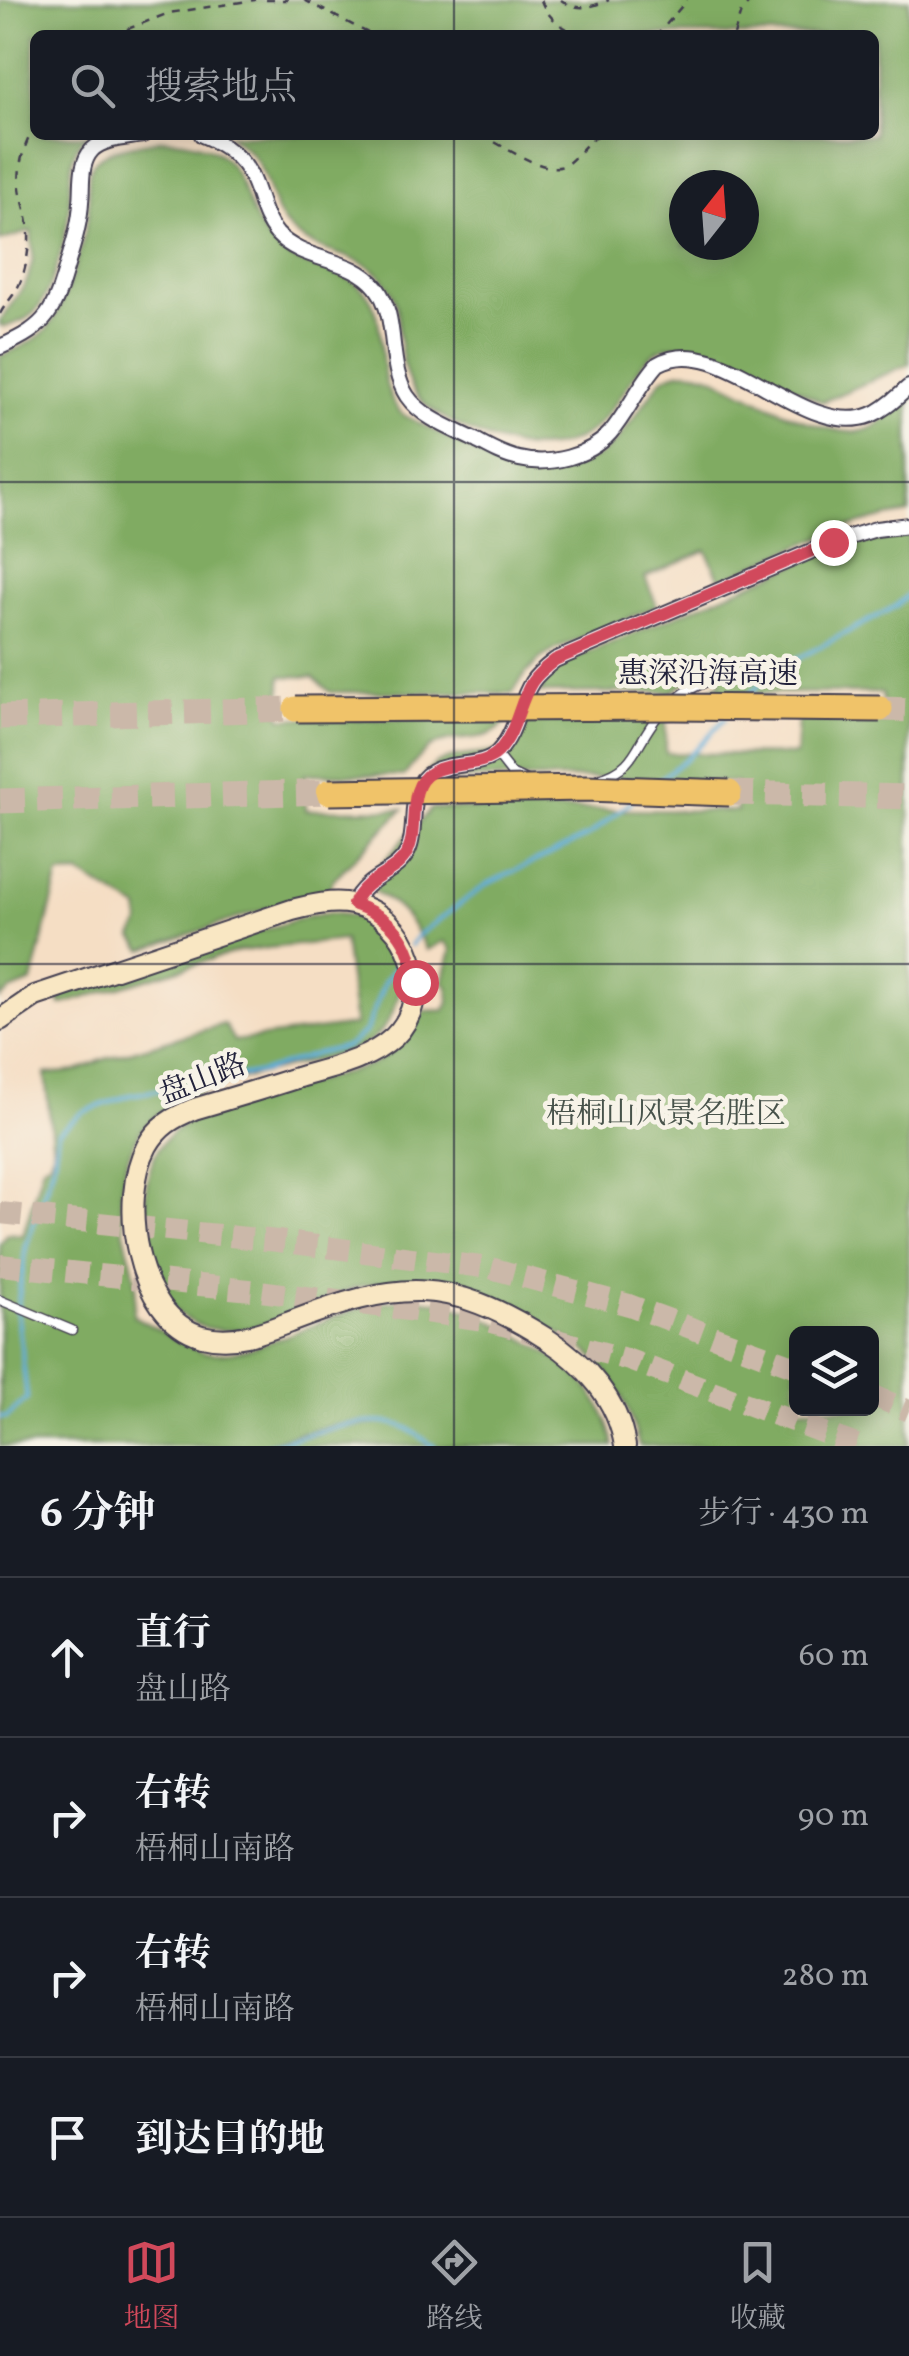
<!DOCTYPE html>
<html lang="zh">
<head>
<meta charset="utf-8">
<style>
	:root { --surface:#171b24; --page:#20242c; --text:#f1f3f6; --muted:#9ea1a6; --line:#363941; --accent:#d1495b }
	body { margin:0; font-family:Vollkorn,"Noto Serif SC",serif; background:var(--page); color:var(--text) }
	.controls { position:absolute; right:30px; bottom:30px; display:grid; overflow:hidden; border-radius:15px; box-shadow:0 5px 25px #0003 }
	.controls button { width:90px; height:90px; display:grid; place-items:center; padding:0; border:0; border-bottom:2px solid var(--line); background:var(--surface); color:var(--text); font:50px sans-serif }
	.compass { position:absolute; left:669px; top:170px; width:90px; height:90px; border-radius:50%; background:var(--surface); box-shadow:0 5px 25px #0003; rotate:17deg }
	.stop { position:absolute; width:30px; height:30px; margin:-22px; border:8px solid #d1495b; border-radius:50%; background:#fff }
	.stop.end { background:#d1495b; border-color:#fff; box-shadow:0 2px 10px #0008 }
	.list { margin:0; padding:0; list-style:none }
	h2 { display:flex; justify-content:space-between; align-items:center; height:130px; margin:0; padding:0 40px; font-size:42px }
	h2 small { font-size:32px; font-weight:400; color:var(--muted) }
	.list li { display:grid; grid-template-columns:65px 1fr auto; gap:30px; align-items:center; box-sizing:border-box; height:160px; padding:0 40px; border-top:2px solid var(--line) }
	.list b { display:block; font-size:38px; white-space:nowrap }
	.list p { margin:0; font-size:32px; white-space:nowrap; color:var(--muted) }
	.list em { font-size:32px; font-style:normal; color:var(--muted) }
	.icon { flex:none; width:55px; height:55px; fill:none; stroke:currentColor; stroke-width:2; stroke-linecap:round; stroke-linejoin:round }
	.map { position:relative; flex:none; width:909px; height:1446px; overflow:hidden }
	.search { position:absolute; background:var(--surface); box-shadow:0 5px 25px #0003; left:30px; right:30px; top:30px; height:110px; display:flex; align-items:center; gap:25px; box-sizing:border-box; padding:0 35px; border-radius:15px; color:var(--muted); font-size:38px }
	.sheet { height:770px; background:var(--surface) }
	nav { display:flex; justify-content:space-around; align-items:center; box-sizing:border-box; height:140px; border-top:2px solid var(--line); background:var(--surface); font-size:28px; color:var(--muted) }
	nav a { display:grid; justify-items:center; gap:5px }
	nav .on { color:var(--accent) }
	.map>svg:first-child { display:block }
	.forest { fill:#80ab62; stroke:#51664e; stroke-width:2.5; fill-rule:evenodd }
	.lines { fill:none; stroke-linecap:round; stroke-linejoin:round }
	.stream { stroke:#60add9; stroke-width:4 }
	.primary-tunnel { stroke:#cbb8a9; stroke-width:22; stroke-dasharray:22 11; stroke-linecap:butt }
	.highway-tunnel { stroke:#cbb8a9; stroke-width:25; stroke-dasharray:25 12; stroke-linecap:butt }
	.lane-casing { stroke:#423e50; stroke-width:11 }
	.street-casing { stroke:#423e50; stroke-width:18 }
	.secondary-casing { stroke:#423e50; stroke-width:24 }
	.path { stroke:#423e50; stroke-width:2.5; stroke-dasharray:8 8; stroke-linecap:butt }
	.lane { stroke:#fff; stroke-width:8 }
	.street { stroke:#fff; stroke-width:14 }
	.secondary { stroke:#f9e7c3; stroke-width:20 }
	.highway-bridge-casing { stroke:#423e50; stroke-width:29; stroke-linecap:butt }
	.highway-bridge { stroke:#f0c369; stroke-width:25 }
	.route { stroke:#d1495b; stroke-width:12 }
	.grid { fill:none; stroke:#22223b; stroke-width:2.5; stroke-opacity:0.55 }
	.labels { text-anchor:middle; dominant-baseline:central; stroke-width:9; stroke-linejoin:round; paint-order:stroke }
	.street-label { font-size:30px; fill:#22223b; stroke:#f7f3e8 }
	.park-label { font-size:30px; fill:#48534b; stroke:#f7f3e8 }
</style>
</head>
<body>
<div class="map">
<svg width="909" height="1446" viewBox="0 0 909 1446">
	<rect width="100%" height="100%" fill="#f7f3e8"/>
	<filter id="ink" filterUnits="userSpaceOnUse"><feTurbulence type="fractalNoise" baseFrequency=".01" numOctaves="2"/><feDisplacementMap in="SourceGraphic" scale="20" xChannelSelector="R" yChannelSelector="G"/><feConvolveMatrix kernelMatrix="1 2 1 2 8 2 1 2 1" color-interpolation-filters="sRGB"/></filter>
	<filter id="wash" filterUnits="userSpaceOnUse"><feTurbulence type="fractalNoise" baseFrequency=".0048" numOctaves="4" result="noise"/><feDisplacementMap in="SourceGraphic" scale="40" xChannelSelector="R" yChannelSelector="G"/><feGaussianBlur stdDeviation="2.25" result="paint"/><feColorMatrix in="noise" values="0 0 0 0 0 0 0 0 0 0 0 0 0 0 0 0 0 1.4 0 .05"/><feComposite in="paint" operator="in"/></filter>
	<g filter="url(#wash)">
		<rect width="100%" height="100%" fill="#f5dec4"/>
		<path class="forest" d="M0 0H909V364L822 402C786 384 706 335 666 347 647 353 635 374 625 390 615 404 604 420 591 431 547 463 491 444 448 420 407 398 404 376 399 333 398 323 399 312 396 303 379 249 329 262 294 233 270 213 273 192 260 167 253 153 240 144 228 135H874V35H35V135H87C66 151 71 185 69 210 66 236 54 288 38 308 29 320 17 323 4 327L0 325V321L27 281 33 258 31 231 0 241ZM684 185H744V245H684Z
			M164 139C264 143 226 209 282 252 308 272 351 268 369 297 391 332 371 380 402 414L502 466 526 474H552L578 466 602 454 617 441 661 380C678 367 695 370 714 377 749 394 829 442 866 430 883 424 896 408 909 396V513C842 523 782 554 720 580L706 550 645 577 657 606 560 647 541 658 523 677 513 693 330 692 313 677 281 676V718L507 719C489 748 458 732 433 746 422 752 412 766 404 776L305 774 306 810 403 809 332 881 329 892 307 895 143 950 133 937 140 923 139 909 80 874 59 875 32 982 10 991 0 999V356C16 349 35 342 47 329 65 309 88 231 89 204 90 189 84 170 97 159 110 147 146 143 164 139Z
			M909 535V1446H639C631 1413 619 1383 595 1359 579 1343 557 1332 538 1322 522 1314 507 1303 490 1297 451 1281 404 1276 363 1286 313 1298 257 1343 204 1327 188 1322 171 1310 162 1296 142 1263 139 1189 155 1155 164 1135 181 1125 200 1116L371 1065C395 1052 413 1037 424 1011L445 1010 449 1002 448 987 443 982 451 949 444 941 427 950C409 915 397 902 362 885L432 808 737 811V783L636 778 423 779C443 739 499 769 522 734 525 730 526 724 529 719H666V753L796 755 798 720 884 722 882 693H701L721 683 714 669 692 678 672 692 541 693C544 679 549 672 561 664L823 553 862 542ZM796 1334H872V1408H796Z
			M330 913C350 914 370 918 385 933 400 949 405 968 400 989 396 1008 387 1029 370 1041 357 1051 337 1055 321 1059 272 1072 169 1089 141 1131 125 1156 118 1189 122 1219 124 1241 134 1263 136 1285 136 1295 134 1306 133 1316 148 1323 194 1352 207 1353 236 1356 263 1344 288 1335 333 1318 385 1292 435 1301 470 1307 502 1326 532 1343 575 1369 604 1395 614 1446H266L343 1427 383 1423C353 1418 289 1434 260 1446H0V1244L8 1233 23 1235 43 1165 50 1161 53 1150 45 1074 77 1071 102 1060 224 1024 234 1041 355 1025 344 940 239 951 61 1005 58 995 308 916Z"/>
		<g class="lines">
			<path class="stream" d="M746 698 771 673 896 606 909 594
				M659 780 689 756 725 719
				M411 945 417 936 487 884 588 836 632 801
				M0 1417H7L27 1398 17 1310 26 1246 53 1167 58 1132 83 1112 130 1095 262 1072 318 1053 348 1046 366 1031 384 983 402 957
				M265 1446C300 1437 373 1411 407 1428 416 1433 425 1441 434 1446"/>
		</g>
	</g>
	<g filter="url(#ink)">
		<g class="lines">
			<path class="primary-tunnel" d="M0 1213 278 1241 490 1268 629 1305 796 1367
				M0 1265 260 1291 485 1320 629 1360 859 1446
				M872 1395 909 1411"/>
			<path class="highway-tunnel" d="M880 709 909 710
				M0 717 296 709
				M729 793 909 797
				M0 801 329 792"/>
			<defs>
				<path id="lane" d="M676 699 687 691 721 675
					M496 754 511 773 526 780
					M598 778C638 768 635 742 659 715
					M0 1300 72 1330"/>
				<path id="street" d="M202 135C222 143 244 158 252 179 261 198 262 217 277 234 304 263 351 256 376 287 400 319 386 363 407 396 422 418 453 429 477 441 490 448 504 456 519 459 549 466 589 457 610 433 628 412 639 385 658 364 721 328 804 441 871 415 886 409 897 397 909 387
					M0 347C49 326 54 311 68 262 74 242 80 223 81 202 83 185 79 164 92 150 104 138 127 138 143 135
					M353 904C368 873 396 876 408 851 419 828 405 786 432 772 451 761 482 768 498 752 517 732 518 704 532 682 538 673 546 667 555 660L833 542 876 529 909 525"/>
				<path id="secondary" d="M0 1020 35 996 292 910C312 905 332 900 352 904 410 915 437 995 394 1037 368 1061 330 1068 296 1078 262 1089 228 1099 194 1109 174 1117 158 1126 147 1146 118 1199 135 1317 202 1336 233 1344 261 1333 290 1322 397 1281 447 1275 547 1339 585 1363 618 1400 625 1446"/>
			</defs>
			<use href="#lane" class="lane-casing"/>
			<use href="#street" class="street-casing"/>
			<use href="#secondary" class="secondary-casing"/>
			<path class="path" d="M266 0H288
				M304 0 372 35
				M541 0C547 18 566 32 584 35
				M561 0C578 12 591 7 609 0
				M112 35 169 13 255 0
				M638 35 659 33 687 0
				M734 35 741 12 751 0
				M481 135C500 143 541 174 563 166 575 161 585 142 599 135
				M0 314C5 304 13 297 18 287 25 274 28 256 29 241 30 224 25 210 21 194 16 169 23 147 35 126"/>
			<use href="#lane" class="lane"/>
			<use href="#street" class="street"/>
			<use href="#secondary" class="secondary"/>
			<defs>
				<path id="highway-bridge" d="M296 709 674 707 880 709
					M329 792 586 788 729 793"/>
			</defs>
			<use href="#highway-bridge" class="highway-bridge-casing"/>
			<use href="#highway-bridge" class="highway-bridge"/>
		</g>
	</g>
	<g class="lines" filter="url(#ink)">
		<path class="route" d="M415 982C411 940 392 917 353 904 368 873 396 876 408 851 419 828 405 786 432 772 451 761 482 768 498 752 517 732 518 704 532 682 538 673 546 667 555 660L833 542"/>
	</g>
	<path class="grid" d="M454 0V35M454 135V1446M0 482H909M0 964H909"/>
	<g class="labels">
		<g class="street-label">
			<text x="708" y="675">惠深沿海高速</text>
			<text transform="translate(203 1080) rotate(-21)">盘山路</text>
		</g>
		<g class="park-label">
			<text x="666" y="1115">梧桐山风景名胜区</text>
		</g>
	</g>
</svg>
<div class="controls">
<button><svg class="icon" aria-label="layers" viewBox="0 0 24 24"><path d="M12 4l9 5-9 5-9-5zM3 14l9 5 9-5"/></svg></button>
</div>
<svg class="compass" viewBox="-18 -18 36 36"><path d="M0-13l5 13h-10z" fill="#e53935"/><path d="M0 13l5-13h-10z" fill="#9ea1a6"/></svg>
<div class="stop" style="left:415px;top:982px"></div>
<div class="stop end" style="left:833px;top:542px"></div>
<div class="search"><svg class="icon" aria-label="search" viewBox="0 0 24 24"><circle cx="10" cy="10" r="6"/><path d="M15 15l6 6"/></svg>搜索地点</div>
</div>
<section class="sheet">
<h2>6 分钟<small>步行 · 430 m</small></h2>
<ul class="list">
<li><svg class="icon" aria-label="ahead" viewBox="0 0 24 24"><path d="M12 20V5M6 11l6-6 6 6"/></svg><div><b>直行</b><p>盘山路</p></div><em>60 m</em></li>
<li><svg class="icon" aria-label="right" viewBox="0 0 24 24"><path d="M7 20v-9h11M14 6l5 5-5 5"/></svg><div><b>右转</b><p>梧桐山南路</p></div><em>90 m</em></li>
<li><svg class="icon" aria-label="right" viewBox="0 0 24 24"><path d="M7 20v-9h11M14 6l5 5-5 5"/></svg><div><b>右转</b><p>梧桐山南路</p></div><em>280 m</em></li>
<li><svg class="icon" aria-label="arrive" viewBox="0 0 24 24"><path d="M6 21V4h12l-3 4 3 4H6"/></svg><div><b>到达目的地</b></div></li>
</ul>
</section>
<nav>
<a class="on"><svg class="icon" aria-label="map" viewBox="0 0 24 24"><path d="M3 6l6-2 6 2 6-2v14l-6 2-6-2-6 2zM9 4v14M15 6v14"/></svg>地图</a>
<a><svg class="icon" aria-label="directions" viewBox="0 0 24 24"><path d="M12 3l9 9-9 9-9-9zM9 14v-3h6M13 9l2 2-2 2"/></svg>路线</a>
<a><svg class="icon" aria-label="saved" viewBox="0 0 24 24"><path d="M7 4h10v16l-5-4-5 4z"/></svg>收藏</a>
</nav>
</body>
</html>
